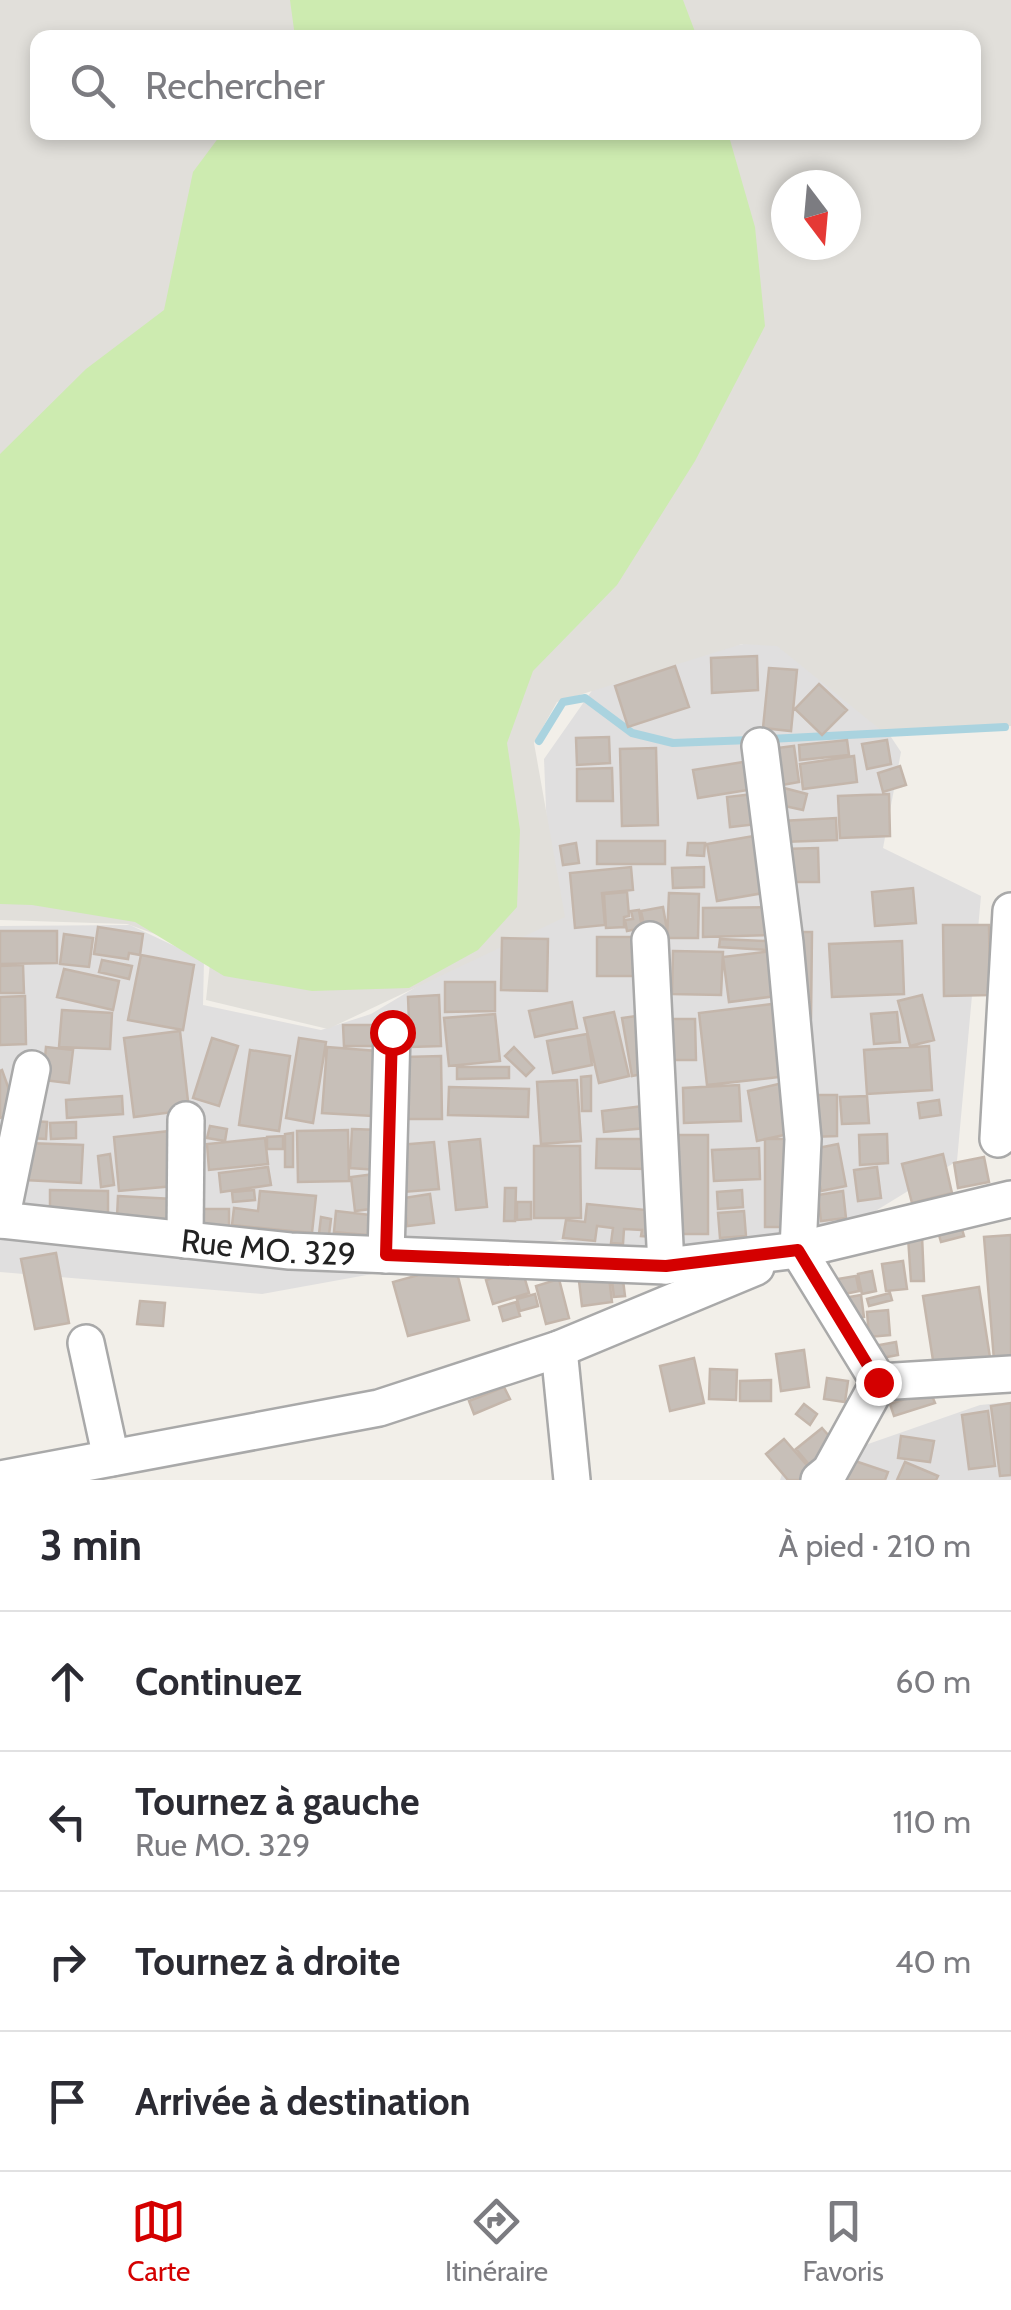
<!DOCTYPE html>
<html lang="fr">
<head>
<meta charset="utf-8">
<style>
	:root { --surface:#fff; --page:#f2f2f3; --text:#2b2b33; --muted:#7c7c81; --line:#e1e1e2; --accent:#d40000 }
	body { margin:0; font-family:Cabin,sans-serif; background:var(--page); color:var(--text) }
	.compass { position:absolute; left:771px; top:170px; width:90px; height:90px; border-radius:50%; background:var(--surface); box-shadow:0 5px 15px #0003; rotate:164deg }
	.stop { position:absolute; width:30px; height:30px; margin:-22px; border:8px solid #d40000; border-radius:50%; background:#fff }
	.stop.end { background:#d40000; border-color:#fff; box-shadow:0 2px 10px #0008 }
	.list { margin:0; padding:0; list-style:none }
	h2 { display:flex; justify-content:space-between; align-items:center; height:130px; margin:0; padding:0 40px; font-size:42px }
	h2 small { font-size:32px; font-weight:400; color:var(--muted) }
	.list li { display:grid; grid-template-columns:65px 1fr auto; gap:30px; align-items:center; box-sizing:border-box; height:140px; padding:0 40px; border-top:2px solid var(--line) }
	.list b { display:block; font-size:38px; white-space:nowrap }
	.list p { margin:0; font-size:32px; white-space:nowrap; color:var(--muted) }
	.list em { font-size:32px; font-style:normal; color:var(--muted) }
	.icon { flex:none; width:55px; height:55px; fill:none; stroke:currentColor; stroke-width:2; stroke-linecap:round; stroke-linejoin:round }
	.map { position:relative; flex:none; width:1011px; height:1480px; overflow:hidden }
	.search { position:absolute; background:var(--surface); box-shadow:0 5px 15px #0003; left:30px; right:30px; top:30px; height:110px; display:flex; align-items:center; gap:25px; box-sizing:border-box; padding:0 35px; border-radius:20px; color:var(--muted); font-size:38px }
	.sheet { height:690px; background:var(--surface) }
	nav { display:flex; justify-content:space-around; align-items:center; box-sizing:border-box; height:140px; border-top:2px solid var(--line); background:var(--surface); font-size:28px; color:var(--muted) }
	nav a { display:grid; justify-items:center; gap:5px }
	nav .on { color:var(--accent) }
	.map>svg:first-child { display:block }
	.residential { fill:#e0dfdf }
	.airport { fill:#e1dfda; fill-rule:evenodd }
	.grass { fill:#cdebb0 }
	.lines { fill:none; stroke-linecap:round; stroke-linejoin:round }
	.stream { stroke:#aad3df; stroke-width:8 }
	.building { fill:#c7bfb8; stroke:#c4b6ab; stroke-width:2.5 }
	.minor-casing { stroke:#a9a9a9; stroke-width:40 }
	.minor { stroke:#fff; stroke-width:35 }
	.route { stroke:#d40000; stroke-width:12 }
	.labels { text-anchor:middle; dominant-baseline:central; stroke-width:8; stroke-linejoin:round; paint-order:stroke }
	.street-label { font-size:32px; fill:#222; stroke:#fff }
</style>
</head>
<body>
<div class="map">
<svg width="1011" height="1480" viewBox="0 0 1011 1480">
	<rect width="100%" height="100%" fill="#f2efe9"/>
	<path class="residential" d="M775 639 859 689 901 752 883 848 981 896 957 1161 745 1291 560 1240 262 1294 0 1272V926L130 925 204 960 203 1005 321 1030 371 1014 550 907 544 759 600 679 687 653Z
		M1011 1402V1480H780L782 1474 980 1405Z"/>
	<path class="airport" d="M0 0H1011V726L887 735 777 646 742 644 557 702 534 743 565 917 328 1029 206 1000 211 954 127 924 0 920ZM38 38H974V132H38ZM786 185H846V245H786Z"/>
	<path class="grass" d="M290 0H683L697 37H295Z
		M222 133H728L755 227 765 326 695 461 617 585 533 671 507 743 520 830 517 907 478 950 409 988 312 991 224 976 135 922 32 905 0 904V454L86 369 164 310 193 172Z"/>
	<g class="lines">
		<path class="stream" d="M769 739 1005 727
			M539 741 563 702 585 698 632 733 673 743 750 740"/>
	</g>
	<path class="building" d="M757 656 758 690 712 693 711 658Z
		M675 666 689 707 628 727 615 686Z
		M769 668 797 670 791 731 763 728Z
		M819 684 847 710 822 735 795 709Z
		M609 737 610 763 577 765 576 738Z
		M847 740 849 755 800 760 799 745Z
		M887 740 891 764 867 769 862 744Z
		M794 746 799 782 782 785 777 748Z
		M656 748 658 825 622 826 620 749Z
		M854 756 857 782 803 789 800 764Z
		M756 760 760 788 698 798 693 770Z
		M900 766 906 785 883 792 878 773Z
		M612 768 613 801H577V769Z
		M784 788 807 794 803 810 780 805Z
		M754 794 758 824 730 827 727 797Z
		M889 794 890 836 840 838 838 796Z
		M836 818 837 840 782 842 781 821Z
		M760 835 769 892 717 901 707 844Z
		M597 841H665V864H597Z
		M576 843 579 863 563 865 560 846Z
		M688 843H705L704 856 687 855Z
		M818 848 819 882H782V849Z
		M631 867 633 890 602 893 605 925 575 928 570 873Z
		M704 867V887L673 888 672 868Z
		M913 888 916 923 875 926 872 892Z
		M627 892 629 916 624 917V927L606 928 604 894Z
		M669 893 699 894 698 938H667Z
		M663 907 667 930 646 934 641 911Z
		M774 907V935L703 937V908Z
		M639 910 642 928 627 931 625 920 633 919 631 911Z
		M943 925H989L990 995 944 996Z
		M98 927 143 934 140 955 129 953 128 959 94 954Z
		M0 931H57V963L0 964Z
		M795 932H812L811 1018H794Z
		M64 934 93 938 89 967 60 964Z
		M597 937H642V976H597Z
		M502 938 548 939 547 991 501 990Z
		M720 939 766 941V950L719 947Z
		M902 941 904 994 832 997 829 944Z
		M673 951 723 952 721 995 672 994Z
		M772 951 777 996 729 1002 723 957Z
		M141 955 194 965 183 1030 128 1020Z
		M102 960 132 966 129 979 99 972Z
		M23 965 24 993H0V966Z
		M64 969 119 981 113 1010 57 997Z
		M445 982H495V1011L445 1012Z
		M439 995 441 1046 410 1047 408 997Z
		M922 995 934 1040 910 1046 898 1001Z
		M25 996 26 1044 0 1045V997Z
		M572 1002 577 1028 535 1037 529 1011Z
		M780 1003 788 1076 707 1085 699 1013Z
		M62 1010 112 1013 110 1049 59 1047Z
		M614 1012 629 1076 599 1083 584 1018Z
		M897 1012 900 1042 874 1044 871 1014Z
		M495 1014 500 1061 449 1066 444 1018Z
		M644 1015 653 1072 632 1076 622 1018Z
		M670 1019H695L696 1060H670Z
		M343 1025H378V1046H344Z
		M180 1031 189 1110 134 1117 124 1038Z
		M587 1034 592 1065 553 1073 547 1041Z
		M212 1038 238 1046 219 1106 193 1098Z
		M299 1038 326 1042 313 1123 286 1118Z
		M929 1046 932 1090 867 1094 864 1050Z
		M46 1047 73 1050 69 1083 43 1080Z
		M327 1047 377 1051 372 1116 322 1113Z
		M514 1047 534 1068 526 1076 505 1056Z
		M250 1050 290 1056 279 1131 239 1125Z
		M441 1056 442 1119H405V1057Z
		M457 1067H509V1078L457 1079Z
		M2 1070 17 1112 0 1118V1071Z
		M591 1076V1111H582L581 1077Z
		M577 1080 581 1141 541 1144 537 1082Z
		M783 1083 793 1133 757 1141 748 1091Z
		M739 1085 741 1121 684 1123 683 1088Z
		M449 1087 529 1089 528 1117 448 1115Z
		M810 1095H837V1136L811 1137Z
		M122 1096 123 1114 67 1118 66 1100Z
		M867 1096 869 1123 842 1124 840 1097Z
		M939 1100 941 1115 920 1118 918 1103Z
		M644 1106 646 1128 604 1132 602 1111Z
		M31 1121 47 1122 46 1139 30 1138Z
		M76 1122V1138L51 1139 50 1123Z
		M210 1126 227 1129 225 1141 207 1138Z
		M352 1129 380 1130 378 1170 350 1168Z
		M348 1130 349 1181 298 1182 297 1131Z
		M170 1131 174 1186 119 1191 114 1137Z
		M293 1133V1167H285V1134Z
		M887 1134 888 1163 860 1165 859 1135Z
		M678 1135H708V1234H678Z
		M283 1136V1149H267V1137Z
		M265 1138 268 1164 209 1170 207 1144Z
		M480 1139 487 1207 456 1210 449 1142Z
		M597 1139H650L649 1169 596 1168Z
		M765 1139H794V1227H765Z
		M434 1142 439 1189 403 1192 399 1145Z
		M26 1143 83 1145 81 1183 25 1180Z
		M838 1144 846 1186 821 1191 813 1149Z
		M534 1146H580L581 1218H534Z
		M759 1148 760 1179 714 1181 712 1150Z
		M110 1154 114 1185 101 1187 98 1156Z
		M943 1154 952 1193 912 1203 902 1164Z
		M984 1157 989 1182 958 1188 954 1163Z
		M268 1167 271 1185 221 1192 219 1173Z
		M877 1167 881 1198 858 1201 854 1170Z
		M375 1174 379 1208 355 1211 351 1177Z
		M505 1188H516L515 1221H504Z
		M50 1190 108 1191V1219H50Z
		M254 1190 255 1200 233 1202 232 1192Z
		M742 1190 743 1207 718 1209 717 1192Z
		M260 1191 316 1196 312 1233 232 1225 234 1208 258 1211Z
		M843 1191 846 1218 821 1221 818 1195Z
		M430 1194 434 1223 407 1226 404 1198Z
		M118 1196 173 1199 172 1220 117 1217Z
		M517 1202H531V1219L517 1220Z
		M587 1204 656 1211 653 1237 641 1236 642 1230 624 1229 623 1244 611 1243 613 1228 597 1226 595 1241 563 1238 566 1220 585 1222Z
		M198 1209H229V1226H198Z
		M336 1211 380 1216 378 1236 334 1232Z
		M744 1211 746 1236 720 1238 718 1213Z
		M321 1217 331 1219 329 1235 319 1234Z
		M960 1222 964 1236 941 1242 937 1228Z
		M1011 1235V1359L994 1360 984 1237Z
		M922 1236 924 1281H911L908 1237Z
		M56 1253 69 1323 35 1329 21 1259Z
		M903 1261 907 1289 886 1291 882 1264Z
		M455 1265 469 1320 408 1336 393 1282Z
		M522 1269 529 1293 493 1304 486 1280Z
		M872 1271 876 1291 862 1294 858 1274Z
		M856 1276 859 1291 835 1296 832 1280Z
		M609 1277 612 1302 582 1306 579 1281Z
		M559 1279 569 1318 546 1324 536 1286Z
		M623 1280 625 1296 614 1297 612 1281Z
		M979 1287 991 1364 935 1373 923 1296Z
		M890 1293 892 1300 869 1306 867 1299Z
		M535 1294 538 1306 520 1311 517 1299Z
		M861 1295 864 1317 842 1320 838 1299Z
		M140 1301 165 1303 163 1326 137 1324Z
		M516 1302 520 1316 503 1321 499 1307Z
		M888 1310 890 1335 869 1337 867 1312Z
		M896 1342 898 1355 876 1359 874 1346Z
		M804 1350 809 1387 781 1391 776 1354Z
		M694 1358 704 1403 670 1411 660 1366Z
		M710 1369 737 1370 736 1400 709 1399Z
		M827 1378 848 1381 845 1402 824 1399Z
		M771 1380V1401H740V1381Z
		M504 1387 510 1399 474 1414 469 1401Z
		M930 1391 935 1403 894 1416 890 1404Z
		M1011 1403V1475L1000 1476 991 1406Z
		M804 1404 817 1414 810 1425 796 1414Z
		M988 1411 995 1466 969 1469 962 1415Z
		M822 1428 838 1446 812 1468 796 1449Z
		M901 1436 934 1441 930 1462 898 1458Z
		M784 1439 811 1470 799 1480H788L766 1454Z
		M852 1460 888 1472 885 1480H845Z
		M905 1462 938 1476 936 1480H897Z"/>
	<g class="lines">
		<defs>
			<g id="minor">
				<path d="M760 746 785 943 803 1139 798 1250 879 1382 1011 1374"/>
				<path d="M650 940 666 1266"/>
				<path d="M998 1139 1011 911"/>
				<path id="s1" d="M0 1220 290 1251 666 1266 798 1250 1011 1199"/>
				<path d="M1 1220 32 1069"/>
				<path d="M185 1240 186 1120"/>
				<path d="M386 1255 392 1032"/>
				<path d="M86 1343 111 1458"/>
				<path d="M559 1349 572 1480"/>
				<path d="M0 1479 379 1408 559 1349 756 1267"/>
				<path d="M819 1480 830 1471 879 1382"/>
			</g>
		</defs>
		<use href="#minor" class="minor-casing"/>
		<use href="#minor" class="minor"/>
	</g>
	<g class="lines">
		<path class="route" d="M392 1032 386 1255 666 1266 798 1250 878 1382"/>
	</g>
	<g class="labels">
		<g class="street-label">
			<text stroke="none"><textPath href="#s1" startOffset="270">Rue MO. 329</textPath></text>
		</g>
	</g>
</svg>
<svg class="compass" viewBox="-18 -18 36 36"><path d="M0-13l5 13h-10z" fill="#e53935"/><path d="M0 13l5-13h-10z" fill="#7c7c81"/></svg>
<div class="stop" style="left:392px;top:1032px"></div>
<div class="stop end" style="left:878px;top:1382px"></div>
<div class="search"><svg class="icon" aria-label="search" viewBox="0 0 24 24"><circle cx="10" cy="10" r="6"/><path d="M15 15l6 6"/></svg>Rechercher</div>
</div>
<section class="sheet">
<h2>3 min<small>À pied · 210 m</small></h2>
<ul class="list">
<li><svg class="icon" aria-label="ahead" viewBox="0 0 24 24"><path d="M12 20V5M6 11l6-6 6 6"/></svg><div><b>Continuez</b></div><em>60 m</em></li>
<li><svg class="icon" aria-label="left" viewBox="0 0 24 24"><path d="M17 20v-9H6M10 6l-5 5 5 5"/></svg><div><b>Tournez à gauche</b><p>Rue MO. 329</p></div><em>110 m</em></li>
<li><svg class="icon" aria-label="right" viewBox="0 0 24 24"><path d="M7 20v-9h11M14 6l5 5-5 5"/></svg><div><b>Tournez à droite</b></div><em>40 m</em></li>
<li><svg class="icon" aria-label="arrive" viewBox="0 0 24 24"><path d="M6 21V4h12l-3 4 3 4H6"/></svg><div><b>Arrivée à destination</b></div></li>
</ul>
</section>
<nav>
<a class="on"><svg class="icon" aria-label="map" viewBox="0 0 24 24"><path d="M3 6l6-2 6 2 6-2v14l-6 2-6-2-6 2zM9 4v14M15 6v14"/></svg>Carte</a>
<a><svg class="icon" aria-label="directions" viewBox="0 0 24 24"><path d="M12 3l9 9-9 9-9-9zM9 14v-3h6M13 9l2 2-2 2"/></svg>Itinéraire</a>
<a><svg class="icon" aria-label="saved" viewBox="0 0 24 24"><path d="M7 4h10v16l-5-4-5 4z"/></svg>Favoris</a>
</nav>
</body>
</html>
